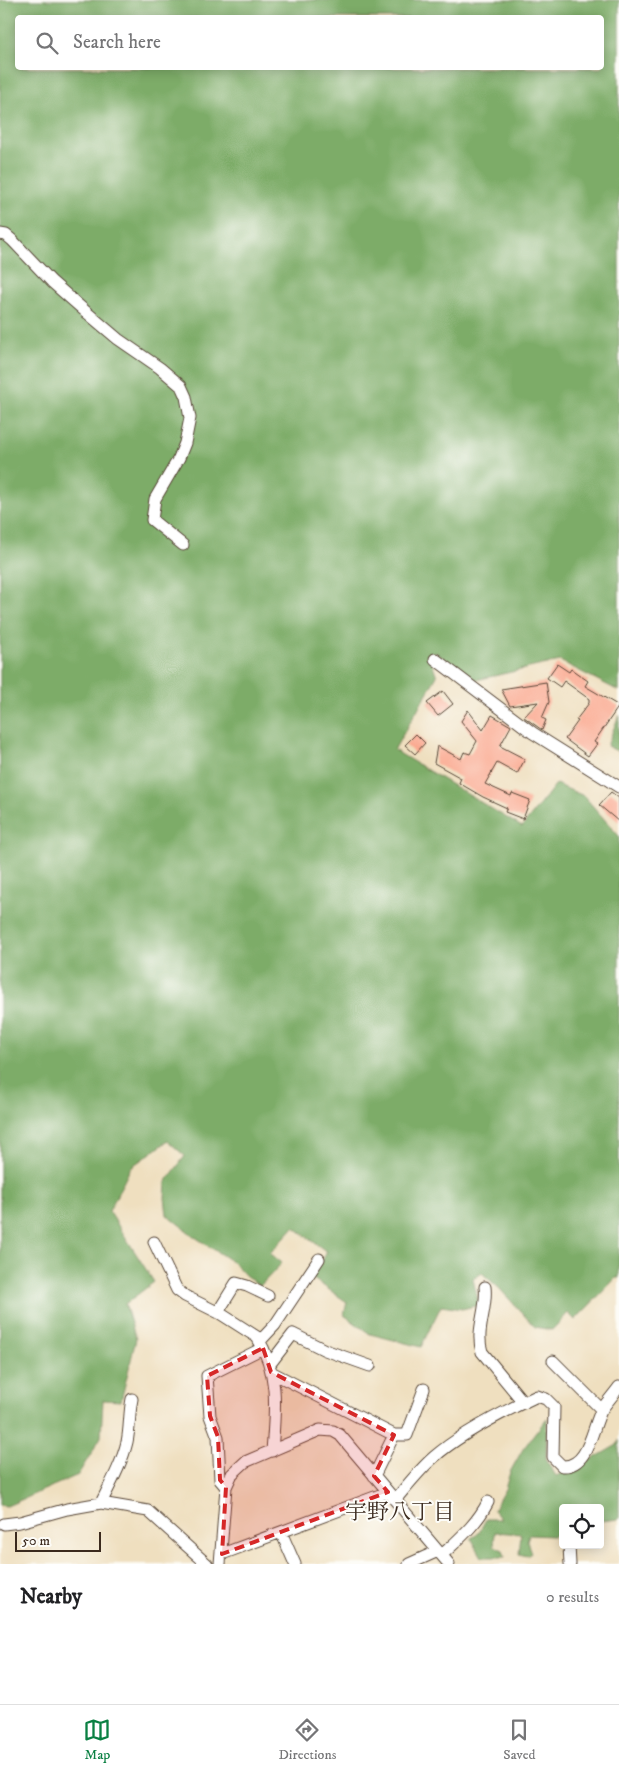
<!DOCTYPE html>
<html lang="en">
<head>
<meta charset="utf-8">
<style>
	:root { --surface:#fff; --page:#f6f6f6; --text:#202124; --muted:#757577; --line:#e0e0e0; --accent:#0b8043 }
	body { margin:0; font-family:"IM FELL DW Pica","Noto Serif JP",serif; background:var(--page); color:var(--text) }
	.controls { position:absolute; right:15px; bottom:15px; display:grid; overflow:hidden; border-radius:5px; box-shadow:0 2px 12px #0003 }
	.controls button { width:45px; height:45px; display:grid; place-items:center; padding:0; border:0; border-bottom:1px solid var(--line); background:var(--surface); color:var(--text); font:25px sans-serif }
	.scale { position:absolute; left:15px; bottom:12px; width:86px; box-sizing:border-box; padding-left:5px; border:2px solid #3b2a1e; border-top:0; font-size:14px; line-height:18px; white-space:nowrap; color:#3b2a1e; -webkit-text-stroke:4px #fdfcf7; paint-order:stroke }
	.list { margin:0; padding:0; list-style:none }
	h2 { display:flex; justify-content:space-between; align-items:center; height:65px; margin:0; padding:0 20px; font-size:21px }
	h2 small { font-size:16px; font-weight:400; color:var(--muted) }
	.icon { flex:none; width:28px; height:28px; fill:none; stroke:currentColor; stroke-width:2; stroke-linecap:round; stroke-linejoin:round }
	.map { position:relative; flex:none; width:619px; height:1564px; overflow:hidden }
	.search { position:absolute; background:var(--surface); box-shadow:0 2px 12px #0003; left:15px; right:15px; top:15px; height:55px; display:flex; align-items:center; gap:12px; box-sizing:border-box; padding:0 18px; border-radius:5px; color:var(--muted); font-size:19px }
	.sheet { height:140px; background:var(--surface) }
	nav { display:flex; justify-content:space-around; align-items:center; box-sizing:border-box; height:70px; border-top:1px solid var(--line); background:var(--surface); font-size:14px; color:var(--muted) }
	nav a { display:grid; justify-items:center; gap:2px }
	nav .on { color:var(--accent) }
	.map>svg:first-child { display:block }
	.forest { fill:#7dac67; stroke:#5c6b42; fill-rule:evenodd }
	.building { fill:#faa990 }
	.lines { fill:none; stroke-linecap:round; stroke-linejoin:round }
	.minor-casing { stroke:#564536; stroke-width:13 }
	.minor { stroke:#fff; stroke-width:11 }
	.marked { fill:#d62828; fill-opacity:0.2; stroke:#d62828; stroke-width:4; stroke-dasharray:10 6; stroke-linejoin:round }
	.labels { text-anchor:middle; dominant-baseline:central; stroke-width:4; stroke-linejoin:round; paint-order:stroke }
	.neighbourhood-label { font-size:22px; fill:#3b2a1e; stroke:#fdfcf7 }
</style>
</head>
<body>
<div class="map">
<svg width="619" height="1564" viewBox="0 0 619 1564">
	<rect width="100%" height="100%" fill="#fdfcf7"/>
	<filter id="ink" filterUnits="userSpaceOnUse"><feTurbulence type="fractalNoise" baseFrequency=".02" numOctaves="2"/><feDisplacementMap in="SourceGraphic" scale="10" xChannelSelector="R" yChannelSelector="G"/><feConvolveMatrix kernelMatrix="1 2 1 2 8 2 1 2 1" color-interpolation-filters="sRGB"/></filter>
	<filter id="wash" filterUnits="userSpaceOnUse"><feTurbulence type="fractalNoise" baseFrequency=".0096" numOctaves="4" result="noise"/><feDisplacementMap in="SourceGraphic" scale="20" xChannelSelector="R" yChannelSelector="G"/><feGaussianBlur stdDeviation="1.12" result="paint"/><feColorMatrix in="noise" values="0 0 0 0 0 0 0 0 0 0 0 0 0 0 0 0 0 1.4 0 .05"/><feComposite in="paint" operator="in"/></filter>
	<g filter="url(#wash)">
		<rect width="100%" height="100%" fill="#efdfbf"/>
		<path class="forest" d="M0 0H619V691L560 661 476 680 435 652 431 660 437 676 394 750 522 827 556 784 584 796 619 836V1278H616L575 1320 568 1313 552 1330 535 1327 499 1288 482 1273 473 1279 479 1305 462 1309 441 1306 421 1347 370 1334 344 1315 347 1302 312 1278 327 1252 294 1227 270 1253 282 1263 260 1286 245 1275 234 1263 195 1237 167 1215 165 1198 166 1182 185 1156 168 1141 131 1167 109 1211 154 1282 125 1304 136 1339 121 1401 103 1400 101 1437 78 1475 7 1506 0 1505ZM18 18H602V68H18Z
			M619 715V752L607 746Z
			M547 1418 546 1460 556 1476 584 1464 617 1445 619 1440V1519L600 1521V1508H563V1531L553 1536 529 1535 527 1541 531 1553 527 1556 519 1554 521 1534 495 1532 494 1546 503 1550 505 1557H482L471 1538 478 1534 486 1519H501L493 1510 505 1489 510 1472 523 1449Z"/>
		<g id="blocks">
			<path class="building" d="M557 664 569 672 571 669 588 681 585 686 619 706 594 742 597 744 588 756 565 739 578 721 576 720 589 703V699L564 681 560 687 547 678Z
				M546 682 549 702 542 718 546 720 542 730 524 717 538 702 510 706 501 689Z
				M443 691 453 704 438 716 427 703Z
				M468 710 483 730 492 715 511 726 500 746 525 759 517 774 497 763 485 784 511 796 512 793 530 800 523 819 505 812 507 808 483 797 459 783 461 778 434 763 437 746 461 759 464 752 470 754 477 741 461 721Z
				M416 734 425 743 415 754 405 745Z
				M611 792 619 798V822L599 805Z"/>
		</g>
	</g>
	<g filter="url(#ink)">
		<use href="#blocks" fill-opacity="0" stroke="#564536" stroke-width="1"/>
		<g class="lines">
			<defs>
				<path id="minor" d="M0 234 6 235 12 240 52 282 85 311 118 339 160 368 181 386 186 397 190 418 185 443 179 458 155 499 152 520 183 545
					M435 659 533 733 619 787
					M154 1242 177 1290 185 1296 221 1314 257 1337C280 1374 275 1411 272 1451
					M485 1287C488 1308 475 1330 482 1352L524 1403
					M218 1312 236 1283 247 1286 268 1296
					M260 1341 275 1325 319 1259
					M553 1361 602 1410
					M270 1364 293 1334 325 1350 370 1366
					M271 1372 394 1435 374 1476
					M394 1435H407L424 1389
					M226 1487 220 1480 218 1437 210 1416 207 1376 263 1348
					M395 1500C407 1486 419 1470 434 1457 460 1434 505 1411 537 1396L546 1399 554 1407 553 1457 562 1466C589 1468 592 1427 602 1409 607 1402 614 1394 619 1387
					M101 1503C111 1483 122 1463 127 1442 130 1428 129 1413 132 1399
					M4 1524 20 1522 67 1509 101 1503 148 1511 207 1564
					M281 1532 295 1564
					M569 1545 570 1564
					M222 1554 388 1492
					M442 1555C459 1539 477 1524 488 1502
					M220 1564 226 1487 232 1474 245 1462 320 1430 333 1431 340 1435 449 1564
					M409 1564 438 1551"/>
			</defs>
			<use href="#minor" class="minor-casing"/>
			<use href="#minor" class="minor"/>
		</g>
	</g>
	<path class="marked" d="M263 1348 271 1372 394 1435 374 1476 388 1492 222 1554 226 1487 220 1480 218 1437 210 1416 207 1376Z"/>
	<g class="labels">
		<g class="neighbourhood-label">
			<text x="400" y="1512">宇野八丁目</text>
		</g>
	</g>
</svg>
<div class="controls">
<button><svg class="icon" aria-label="locate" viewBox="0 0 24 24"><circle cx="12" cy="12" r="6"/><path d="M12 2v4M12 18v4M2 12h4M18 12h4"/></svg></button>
</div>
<div class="scale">50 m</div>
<div class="search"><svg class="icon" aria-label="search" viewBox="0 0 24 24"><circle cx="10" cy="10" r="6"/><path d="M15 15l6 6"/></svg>Search here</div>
</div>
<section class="sheet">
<h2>Nearby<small>0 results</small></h2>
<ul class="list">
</ul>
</section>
<nav>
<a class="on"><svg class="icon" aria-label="map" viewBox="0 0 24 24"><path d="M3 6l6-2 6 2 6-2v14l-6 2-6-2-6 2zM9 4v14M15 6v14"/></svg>Map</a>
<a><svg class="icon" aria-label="directions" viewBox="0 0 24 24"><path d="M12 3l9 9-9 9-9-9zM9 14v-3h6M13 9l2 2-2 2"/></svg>Directions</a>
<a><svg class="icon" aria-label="saved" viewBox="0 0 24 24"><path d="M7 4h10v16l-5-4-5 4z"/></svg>Saved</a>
</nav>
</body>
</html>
